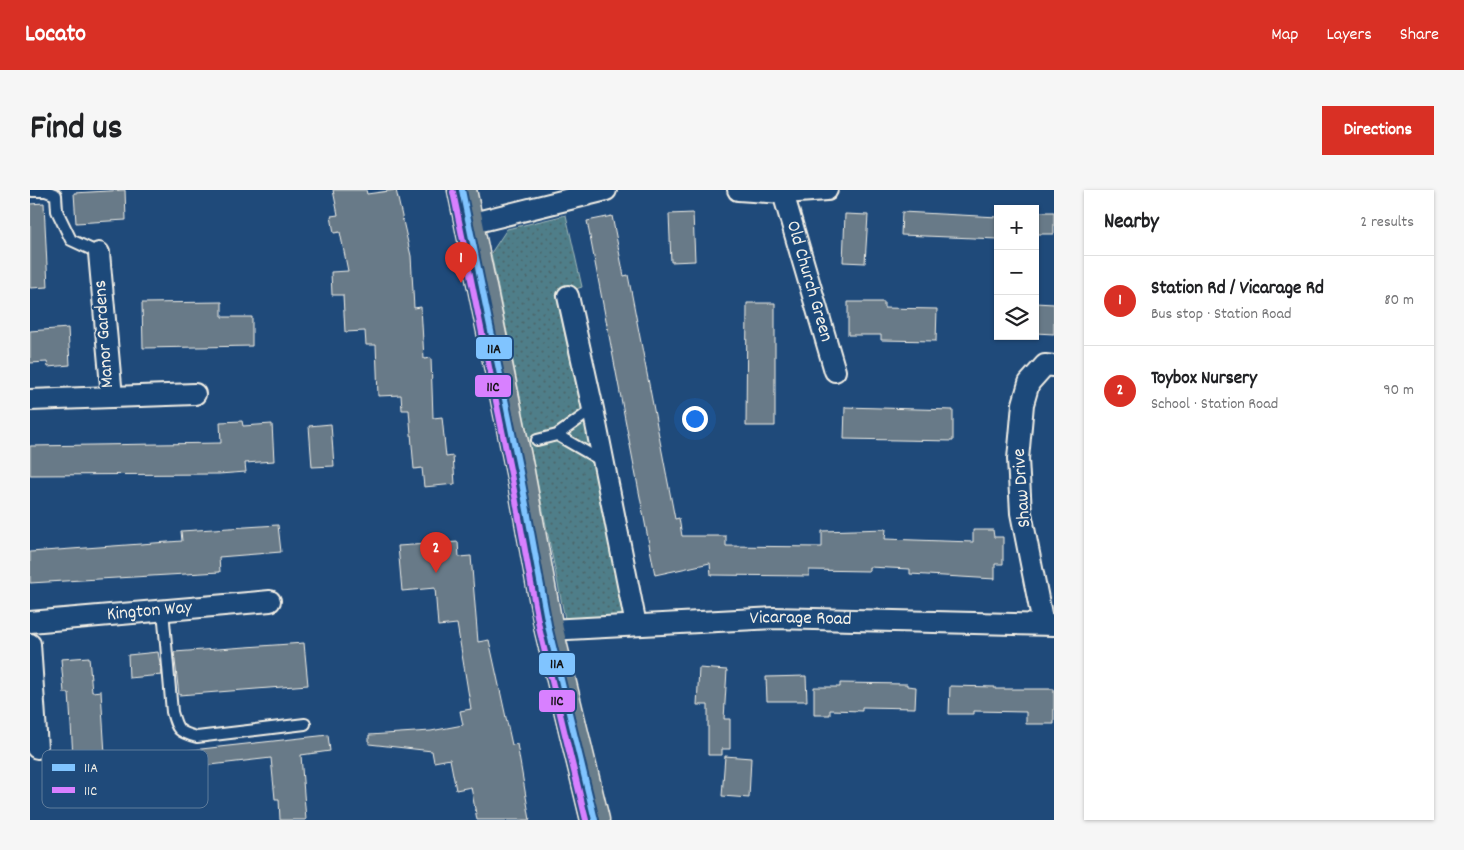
<!DOCTYPE html>
<html lang="en">
<head>
<meta charset="utf-8">
<style>
	:root { --surface:#fff; --page:#f6f6f6; --text:#202124; --muted:#757577; --line:#e0e0e0; --accent:#d93025 }
	body { margin:0; font-family:Dekko,sans-serif; background:var(--page); color:var(--text) }
	.controls { position:absolute; right:15px; top:15px; display:grid; overflow:hidden; border-radius:0px; box-shadow:0 1px 4px #0004 }
	.controls button { width:45px; height:45px; display:grid; place-items:center; padding:0; border:0; border-bottom:1px solid var(--line); background:var(--surface); color:var(--text); font:25px sans-serif }
	.you { position:absolute; left:664px; top:228px; width:18px; height:18px; margin:-12px; border:4px solid #fff; border-radius:50%; background:#1a73e8; box-shadow:0 0 0 8px #1a73e833 }
	.badge { display:grid; place-items:center; width:32px; height:32px; border-radius:50%; background:var(--accent); color:#fff; font-size:16px; font-weight:700 }
	.pin { position:absolute; translate:-50% -41px; filter:drop-shadow(0 1px 2px #0008) }
	.pin::after { content:''; position:absolute; top:26px; width:18px; height:15px; background:inherit; clip-path:polygon(0 0,100% 0,50% 100%) }
	.list { margin:0; padding:0; list-style:none }
	h2 { display:flex; justify-content:space-between; align-items:center; height:65px; margin:0; padding:0 20px; font-size:21px }
	h2 small { font-size:16px; font-weight:400; color:var(--muted) }
	.list li { display:grid; grid-template-columns:32px 1fr auto; gap:15px; align-items:center; box-sizing:border-box; height:90px; padding:0 20px; border-top:1px solid var(--line) }
	.list b { display:block; font-size:19px; white-space:nowrap }
	.list p { margin:0; font-size:16px; white-space:nowrap; color:var(--muted) }
	.list em { font-size:16px; font-style:normal; color:var(--muted) }
	.icon { flex:none; width:28px; height:28px; fill:none; stroke:currentColor; stroke-width:2; stroke-linecap:round; stroke-linejoin:round }
	.map { position:relative; flex:none; width:1024px; height:630px; overflow:hidden; border-radius:0px }
	header { display:flex; align-items:center; gap:30px; box-sizing:border-box; height:70px; padding:0 25px; background:var(--accent); color:#fff }
	header strong { font-size:24px }
	nav { display:flex; gap:28px; margin-inline-start:auto; font-size:18px }
	.intro { display:flex; align-items:center; justify-content:space-between; box-sizing:border-box; height:120px; padding:0 30px }
	h1 { margin:0; font-size:35px }
	.button { padding:12px 22px; border-radius:0px; background:var(--accent); color:#fff; font-size:18px; font-weight:700 }
	main { display:flex; gap:30px; padding:0 30px }
	aside { flex:1; background:var(--surface); border-radius:0px; box-shadow:0 1px 4px #0004 }
	.map>svg:first-child { display:block }
	.grass { fill:url(#grass-dots); stroke:#a2b8b8 }
	.building { fill:#677a88; stroke:#f4f1e8 }
	.lines { fill:none; stroke-linecap:round; stroke-linejoin:round }
	.service-casing { stroke:#f4f1e8; stroke-width:14 }
	.minor-casing { stroke:#f4f1e8; stroke-width:24 }
	.primary-casing { stroke:#f4f1e8; stroke-width:31 }
	.service { stroke:#1f4a7a; stroke-width:10 }
	.minor { stroke:#1f4a7a; stroke-width:20 }
	.primary { stroke:#6b7e8b; stroke-width:28 }
	.bus-1-casing { stroke:#1f4a7a; stroke-width:10 }
	.bus-2-casing { stroke:#1f4a7a; stroke-width:10 }
	.bus-1 { stroke:#80c4ff; stroke-width:6 }
	.bus-2 { stroke:#d880ff; stroke-width:6 }
	.labels { text-anchor:middle; dominant-baseline:central; stroke-width:4.5; stroke-linejoin:round; paint-order:stroke }
	.street-label { font-size:19px; fill:#f4f1e8; stroke:#1f4a7a }
	.key { fill:#1f4a7a; stroke:#5f7c9b; stroke-width:1 }
	.key-label { font-size:14px; fill:#f4f1e8 }
	.line-badge { stroke:#1f4a7a; stroke-width:2 }
	.pale-badge-label { font-size:14px; text-anchor:middle; font-weight:bold; fill:#111 }
</style>
</head>
<body>
<header>
<strong>Locato</strong>
<nav><a>Map</a><a>Layers</a><a>Share</a></nav>
</header>
<div class="intro"><h1>Find us</h1><a class="button">Directions</a></div>
<main>
<div class="map">
<svg width="1024" height="630" viewBox="0 0 1024 630">
	<defs>
		<pattern id="grass-dots" width="8" height="8" patternUnits="userSpaceOnUse" patternTransform="scale(1.25)"><rect width="8" height="8" fill="#4f7e89"/><path d="M2 2h.1M6 6h.1" fill="none" stroke="#4c666b" stroke-width="1.8" stroke-linecap="round"/></pattern>
	</defs>
	<rect width="100%" height="100%" fill="#1f4a7a"/>
	<filter id="ink" filterUnits="userSpaceOnUse"><feTurbulence type="fractalNoise" baseFrequency=".02" numOctaves="2"/><feDisplacementMap in="SourceGraphic" scale="10" xChannelSelector="R" yChannelSelector="G"/><feConvolveMatrix kernelMatrix="1 2 1 2 8 2 1 2 1" color-interpolation-filters="sRGB"/></filter>
	<g filter="url(#ink)">
		<path class="grass" d="M536 25 552 97 526 105 597 425 535 429 461 63 477 39Z"/>
		<path class="building" d="M95 0 96 30 46 33 44 3Z
			M303 0H336L337 4 366 0 381 66 384 118 391 117 394 169 401 168 403 228 412 227 416 267 423 266 425 294 394 297 392 278 384 279 379 220H372L371 205 348 206 346 155H336L335 141 315 142 313 105H302L301 82 318 81 310 42 304 43 301 26 308 25Z
			M14 13 18 97 0 98V14Z
			M872 22 968 27V49L871 45Z
			M1005 22H1024V44H1005Z
			M663 23 665 71 641 72 639 24Z
			M815 24 838 25 835 73 813 72Z
			M582 26 594 86 598 85 645 329 649 328 652 346H696V356L792 357V341L856 339 855 349 943 352V340H963L964 347H973V374H965V389L880 384V379L839 377V381L779 380V386L681 385 680 373 625 385 557 31Z
			M192 112V127H222V156L113 158 112 113Z
			M818 112H854V118L907 119 906 151 851 150V145H818Z
			M717 113H745V236H716Z
			M1005 113 1024 114V144L1005 143Z
			M38 138 40 175 18 177 17 172 0 173V141Z
			M815 217 923 220V251L814 249Z
			M212 231 213 236 242 234 244 271 215 273 216 282 189 284 0 285V256L191 253 190 232Z
			M301 234 304 276 282 277 279 236Z
			M248 335 251 362 189 367 190 382 0 393V362L152 351 151 341Z
			M428 352 429 367 441 366 448 452 459 450 482 555 487 554 500 630H447L441 597 426 600 420 569 404 572 402 561 339 554V545L401 541 433 535 430 521 441 519 427 434 408 436 405 398 372 401 368 356Z
			M274 453 278 495 149 505 144 462Z
			M128 462 132 485 99 488 98 465Z
			M59 467 62 502 71 501 76 580 44 582 39 503H34L31 469Z
			M669 478 697 480 694 529H700V559H692V565H678V515H667Z
			M776 486 777 511H737L736 487Z
			M810 493 877 494V496L886 497 885 518 832 517V521L800 520V525H784V497H810Z
			M920 496 965 497V499H1024V534H996V522L944 521V524H919Z
			M298 545 300 561 271 565 276 630H250L249 609H245L241 568 146 579 144 562Z
			M695 566 721 568 719 608 692 606Z"/>
		<g class="lines">
			<defs>
				<path id="service" d="M0 1H16L26 5 27 21 41 50 69 63
					M527 245 572 271
					M507 250 527 245 563 219
					M133 420 142 522C147 540 148 542 167 547L275 534"/>
				<g id="minor">
					<path d="M708 0 753 3 797 0"/>
					<path id="s1" d="M753 3 805 181"/>
					<path d="M439 34 576 0"/>
					<path d="M538 106 563 219 606 435"/>
					<path d="M82 207 165 204"/>
					<path d="M0 210 82 207 69 63"/>
					<path id="s2" d="M0 432 240 411"/>
					<path d="M1013 434 991 323 988 269 993 214 999 193 1015 175 1024 176"/>
					<path id="s3" d="M519 440 744 428 1024 435"/>
					<path d="M0 454 7 558"/>
				</g>
				<path id="primary" d="M432 0 490 282 519 440 565 630"/>
			</defs>
			<use href="#service" class="service-casing"/>
			<use href="#minor" class="minor-casing"/>
			<use href="#primary" class="primary-casing"/>
			<use href="#service" class="service"/>
			<use href="#minor" class="minor"/>
			<use href="#primary" class="primary"/>
			<defs>
				<path id="bus-1" d="M432 0 490 282 519 440 565 630"/>
				<path id="bus-2" d="M423 2 481 284 510 442 556 630"/>
			</defs>
			<use href="#bus-1" class="bus-1-casing"/>
			<use href="#bus-2" class="bus-2-casing"/>
			<use href="#bus-1" class="bus-1"/>
			<use href="#bus-2" class="bus-2"/>
		</g>
	</g>
	<g class="labels">
		<g class="street-label">
			<text stroke="none"><textPath href="#s1" startOffset="92">Old Church Green</textPath></text>
			<text transform="translate(75 144) rotate(-94)">Manor Gardens</text>
			<text transform="translate(993 298) rotate(-94)">Shaw Drive</text>
			<text stroke="none"><textPath href="#s2" startOffset="120">Kington Way</textPath></text>
			<text stroke="none"><textPath href="#s3" startOffset="252">Vicarage Road</textPath></text>
		</g>
	</g>
	<rect x="12" y="560" width="166" height="58" rx="8" class="key"/>
	<rect x="22" y="574" width="23" height="7" fill="#80c4ff"/>
	<rect x="22" y="597" width="23" height="6" fill="#d880ff"/>
	<g class="key-label">
		<text x="54" y="582">11A</text>
		<text x="54" y="605">11C</text>
	</g>
	<g class="line-badge">
		<rect x="445" y="146" width="38" height="24" rx="5" fill="#80c4ff"/>
		<rect x="444" y="184" width="38" height="24" rx="5" fill="#d880ff"/>
		<rect x="508" y="462" width="38" height="24" rx="5" fill="#80c4ff"/>
		<rect x="508" y="499" width="38" height="24" rx="5" fill="#d880ff"/>
	</g>
	<g class="pale-badge-label">
		<text x="464" y="163">11A</text>
		<text x="463" y="201">11C</text>
		<text x="527" y="478">11A</text>
		<text x="527" y="515">11C</text>
	</g>
</svg>
<div class="controls">
<button>+</button>
<button>−</button>
<button><svg class="icon" aria-label="layers" viewBox="0 0 24 24"><path d="M12 4l9 5-9 5-9-5zM3 14l9 5 9-5"/></svg></button>
</div>
<div class="you"></div>
<div class="pin badge" style="left:431px;top:93px">1</div>
<div class="pin badge" style="left:406px;top:383px">2</div>
</div>
<aside>
<h2>Nearby<small>2 results</small></h2>
<ul class="list">
<li><span class="badge">1</span><div><b>Station Rd / Vicarage Rd</b><p>Bus stop · Station Road</p></div><em>80 m</em></li>
<li><span class="badge">2</span><div><b>Toybox Nursery</b><p>School · Station Road</p></div><em>90 m</em></li>
</ul>
</aside>
</main>
</body>
</html>
